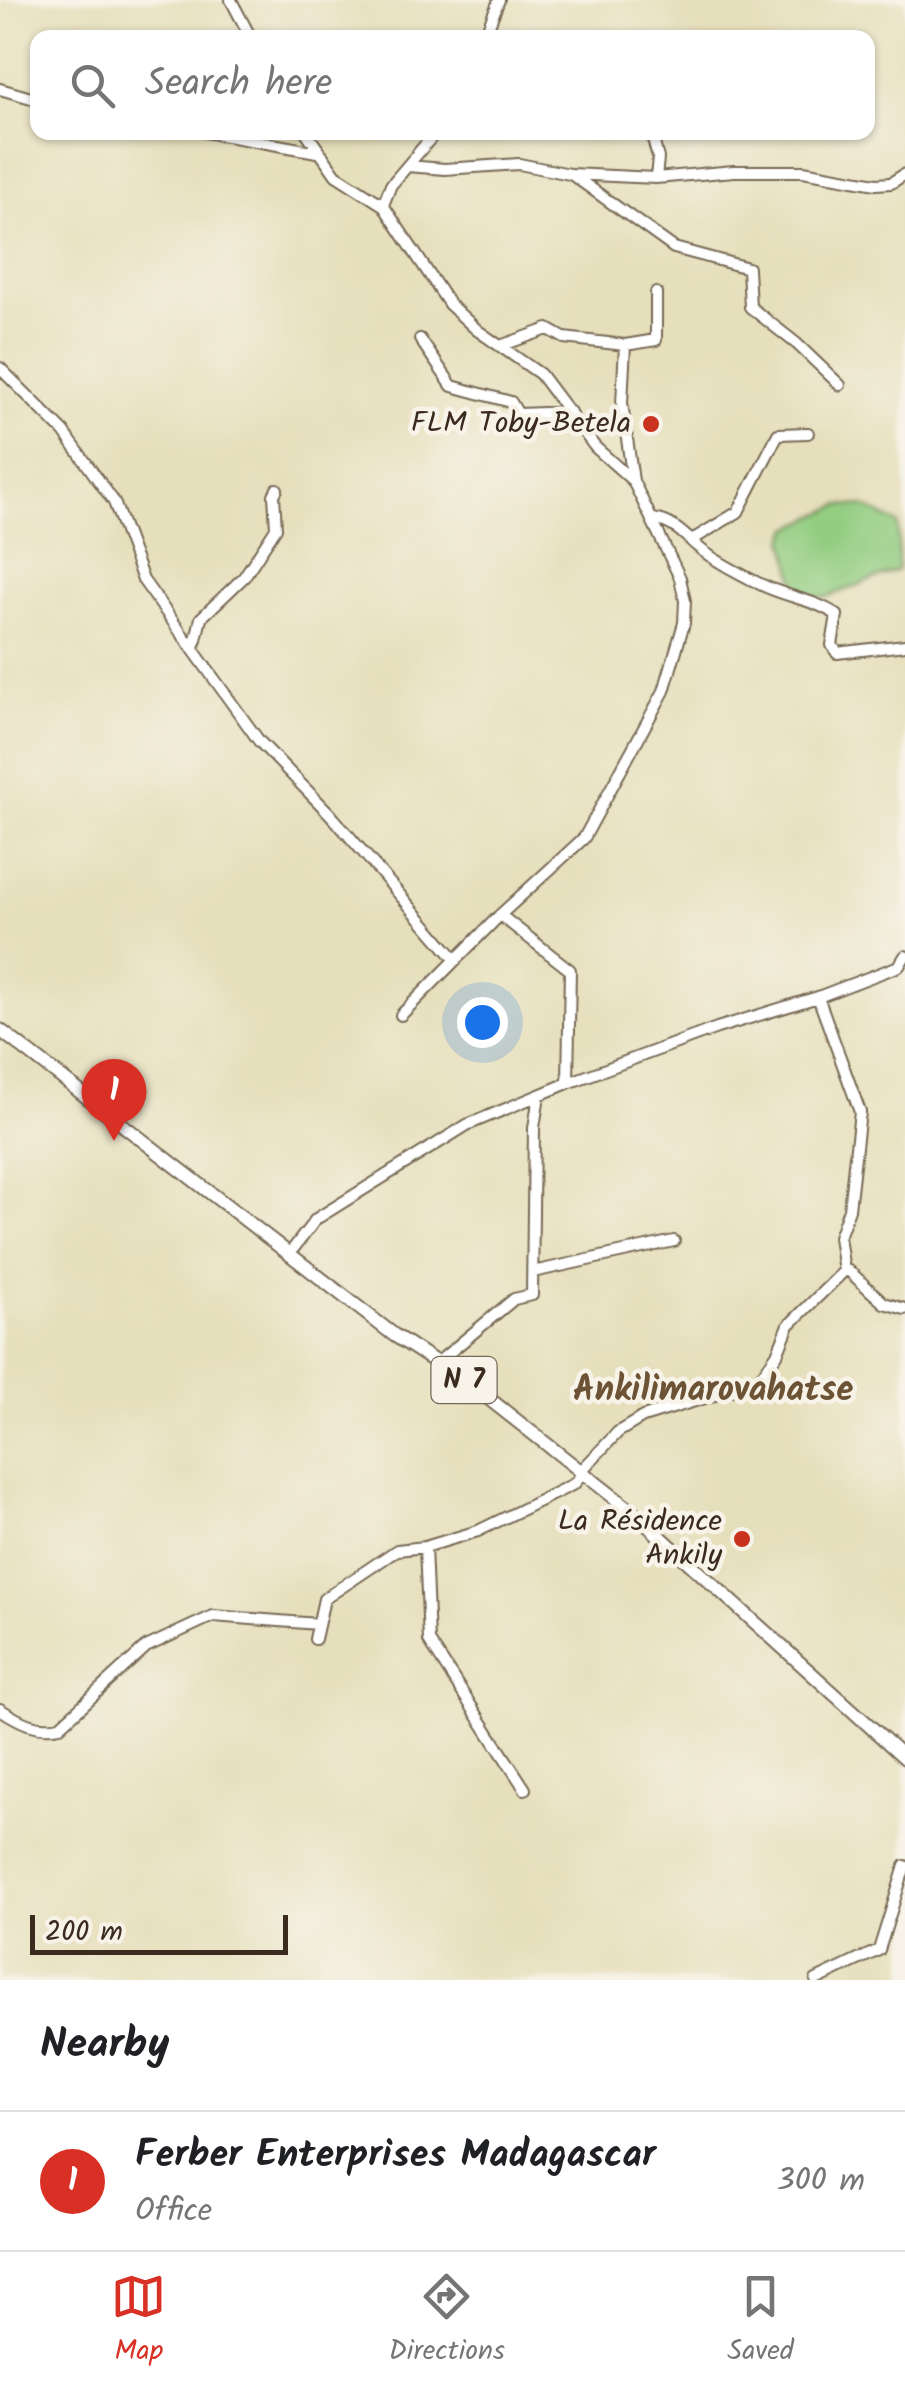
<!DOCTYPE html>
<html lang="en">
<head>
<meta charset="utf-8">
<style>
	:root { --surface:#fff; --page:#f6f6f6; --text:#202124; --muted:#757577; --line:#e0e0e0; --accent:#d93025 }
	body { margin:0; font-family:Kalam,sans-serif; background:var(--page); color:var(--text) }
	.scale { position:absolute; left:30px; bottom:25px; width:258px; box-sizing:border-box; padding-left:10px; border:5px solid #3b2a1e; border-top:0; font-size:28px; line-height:35px; white-space:nowrap; color:#3b2a1e; -webkit-text-stroke:8px #f7f3e8; paint-order:stroke }
	.you { position:absolute; left:482px; top:1022px; width:35px; height:35px; margin:-25px; border:8px solid #fff; border-radius:50%; background:#1a73e8; box-shadow:0 0 0 15px #1a73e833 }
	.badge { display:grid; place-items:center; width:65px; height:65px; border-radius:50%; background:var(--accent); color:#fff; font-size:32px; font-weight:700 }
	.pin { position:absolute; translate:-50% -82px; filter:drop-shadow(0 2px 5px #0008) }
	.pin::after { content:''; position:absolute; top:52px; width:35px; height:30px; background:inherit; clip-path:polygon(0 0,100% 0,50% 100%) }
	.list { margin:0; padding:0; list-style:none }
	h2 { display:flex; justify-content:space-between; align-items:center; height:130px; margin:0; padding:0 40px; font-size:42px }
	h2 small { font-size:32px; font-weight:400; color:var(--muted) }
	.list li { display:grid; grid-template-columns:65px 1fr auto; gap:30px; align-items:center; box-sizing:border-box; height:140px; padding:0 40px; border-top:2px solid var(--line) }
	.list b { display:block; font-size:38px; white-space:nowrap }
	.list p { margin:0; font-size:32px; white-space:nowrap; color:var(--muted) }
	.list em { font-size:32px; font-style:normal; color:var(--muted) }
	.icon { flex:none; width:55px; height:55px; fill:none; stroke:currentColor; stroke-width:2; stroke-linecap:round; stroke-linejoin:round }
	.map { position:relative; flex:none; width:905px; height:1980px; overflow:hidden }
	.search { position:absolute; background:var(--surface); box-shadow:0 2px 8px #0004; left:30px; right:30px; top:30px; height:110px; display:flex; align-items:center; gap:25px; box-sizing:border-box; padding:0 35px; border-radius:20px; color:var(--muted); font-size:38px }
	.sheet { height:270px; background:var(--surface) }
	nav { display:flex; justify-content:space-around; align-items:center; box-sizing:border-box; height:140px; border-top:2px solid var(--line); background:var(--surface); font-size:28px; color:var(--muted) }
	nav a { display:grid; justify-items:center; gap:5px }
	nav .on { color:var(--accent) }
	.map>svg:first-child { display:block }
	.green { fill:#93cd81; stroke:#677c50; stroke-width:2.5 }
	.lines { fill:none; stroke-linecap:round; stroke-linejoin:round }
	.minor-casing { stroke:#776955; stroke-width:14 }
	.major-casing { stroke:#776955; stroke-width:16 }
	.minor { stroke:#fff; stroke-width:10 }
	.major { stroke:#fff; stroke-width:12 }
	.poi-dot { fill:#c8321e; stroke:#f7f3e8; stroke-width:4 }
	.labels { text-anchor:middle; dominant-baseline:central; stroke-width:9; stroke-linejoin:round; paint-order:stroke }
	.shield { fill:#f7f3e8; stroke:#73665b; stroke-width:2.5 }
	.shield-label { font-size:28px; font-weight:bold; fill:#3b2a1e }
	.poi-label { font-size:30px; fill:#3b2a1e; stroke:#f7f3e8; text-anchor:end }
	.quarter-label { font-size:35px; font-weight:bold; fill:#6d5335; stroke:#f7f3e8 }
</style>
</head>
<body>
<div class="map">
<svg width="905" height="1980" viewBox="0 0 905 1980">
	<rect width="100%" height="100%" fill="#f7f3e8"/>
	<filter id="ink" filterUnits="userSpaceOnUse"><feTurbulence type="fractalNoise" baseFrequency=".01" numOctaves="2"/><feDisplacementMap in="SourceGraphic" scale="20" xChannelSelector="R" yChannelSelector="G"/><feConvolveMatrix kernelMatrix="1 2 1 2 8 2 1 2 1" color-interpolation-filters="sRGB"/></filter>
	<filter id="wash" filterUnits="userSpaceOnUse"><feTurbulence type="fractalNoise" baseFrequency=".0048" numOctaves="4" result="noise"/><feDisplacementMap in="SourceGraphic" scale="40" xChannelSelector="R" yChannelSelector="G"/><feGaussianBlur stdDeviation="2.25" result="paint"/><feColorMatrix in="noise" values="0 0 0 0 0 0 0 0 0 0 0 0 0 0 0 0 0 1.4 0 .05"/><feComposite in="paint" operator="in"/></filter>
	<g filter="url(#wash)">
		<rect width="100%" height="100%" fill="#e6dfbb"/>
		<path class="green" d="M840 505 864 506 898 524V570L824 598 797 590 785 539 790 528Z"/>
	</g>
	<g filter="url(#ink)">
		<g class="lines">
			<defs>
				<path id="minor" d="M231 0 251 38
					M484 38 499 0
					M0 89 38 100
					M205 132 317 152
					M306 132 336 175 383 205 449 304 477 330 540 374 595 447 632 480
					M651 132 658 158 656 178
					M407 166 445 169 519 164 570 174 656 178 734 171H803L876 184 891 183 905 174
					M571 174 674 248 748 268 750 307 797 344 840 385
					M383 205 391 185 436 132
					M420 339 452 386 511 402 518 414 570 412
					M500 346 548 329 564 338 625 345
					M0 368 64 432 114 502 143 580 259 741 331 815 456 960
					M653 519C674 522 683 534 698 547 714 561 739 573 758 583 784 597 814 599 837 615L832 645 837 653 905 645
					M692 540 738 512 778 434 808 433
					M194 648 201 618 244 577 276 528 274 495 277 489
					M818 997 860 1112 849 1209 839 1237 844 1271H849L884 1303 905 1309
					M401 1015 500 915
					M568 1083 570 970 500 915 584 838 664 691 684 623 685 601 680 578 633 481 622 403 625 345 656 340V293
					M290 1253 316 1219 467 1125 568 1083 717 1028 818 997 899 966 905 956
					M533 1272 674 1241
					M437 1363 514 1299 532 1295 534 1128 539 1095
					M581 1471 618 1432 643 1417 757 1382 777 1354 789 1325 844 1271
					M425 1547 429 1641 525 1789
					M315 1639 324 1599 397 1550 425 1547 478 1531 574 1484 583 1473
					M0 1709C20 1722 36 1731 60 1726L146 1647 213 1616 318 1624
					M816 1980 879 1950 905 1866"/>
				<path id="major" d="M0 1030 394 1335 474 1387 634 1513 905 1758"/>
			</defs>
			<use href="#minor" class="minor-casing"/>
			<use href="#major" class="major-casing"/>
			<use href="#minor" class="minor"/>
			<use href="#major" class="major"/>
		</g>
	</g>
	<g class="poi-dot">
		<circle cx="651" cy="424" r="10"/>
		<circle cx="742" cy="1539" r="10"/>
	</g>
	<g class="labels">
		<rect class="shield" x="431.5" y="1357" width="65" height="46" rx="8"/>
		<g class="shield-label">
			<text x="464" y="1380">N 7</text>
		</g>
		<g class="poi-label">
			<text x="631" y="424">FLM Toby-Betela</text>
			<text x="722" y="1522">La Résidence<tspan x="722" dy="34">Ankily</tspan></text>
		</g>
		<g class="quarter-label">
			<text x="713" y="1391">Ankilimarovahatse</text>
		</g>
	</g>
</svg>
<div class="scale">200 m</div>
<div class="you"></div>
<div class="pin badge" style="left:114px;top:1141px">1</div>
<div class="search"><svg class="icon" aria-label="search" viewBox="0 0 24 24"><circle cx="10" cy="10" r="6"/><path d="M15 15l6 6"/></svg>Search here</div>
</div>
<section class="sheet">
<h2>Nearby<small></small></h2>
<ul class="list">
<li><span class="badge">1</span><div><b>Ferber Enterprises Madagascar</b><p>Office</p></div><em>300 m</em></li>
</ul>
</section>
<nav>
<a class="on"><svg class="icon" aria-label="map" viewBox="0 0 24 24"><path d="M3 6l6-2 6 2 6-2v14l-6 2-6-2-6 2zM9 4v14M15 6v14"/></svg>Map</a>
<a><svg class="icon" aria-label="directions" viewBox="0 0 24 24"><path d="M12 3l9 9-9 9-9-9zM9 14v-3h6M13 9l2 2-2 2"/></svg>Directions</a>
<a><svg class="icon" aria-label="saved" viewBox="0 0 24 24"><path d="M7 4h10v16l-5-4-5 4z"/></svg>Saved</a>
</nav>
</body>
</html>
